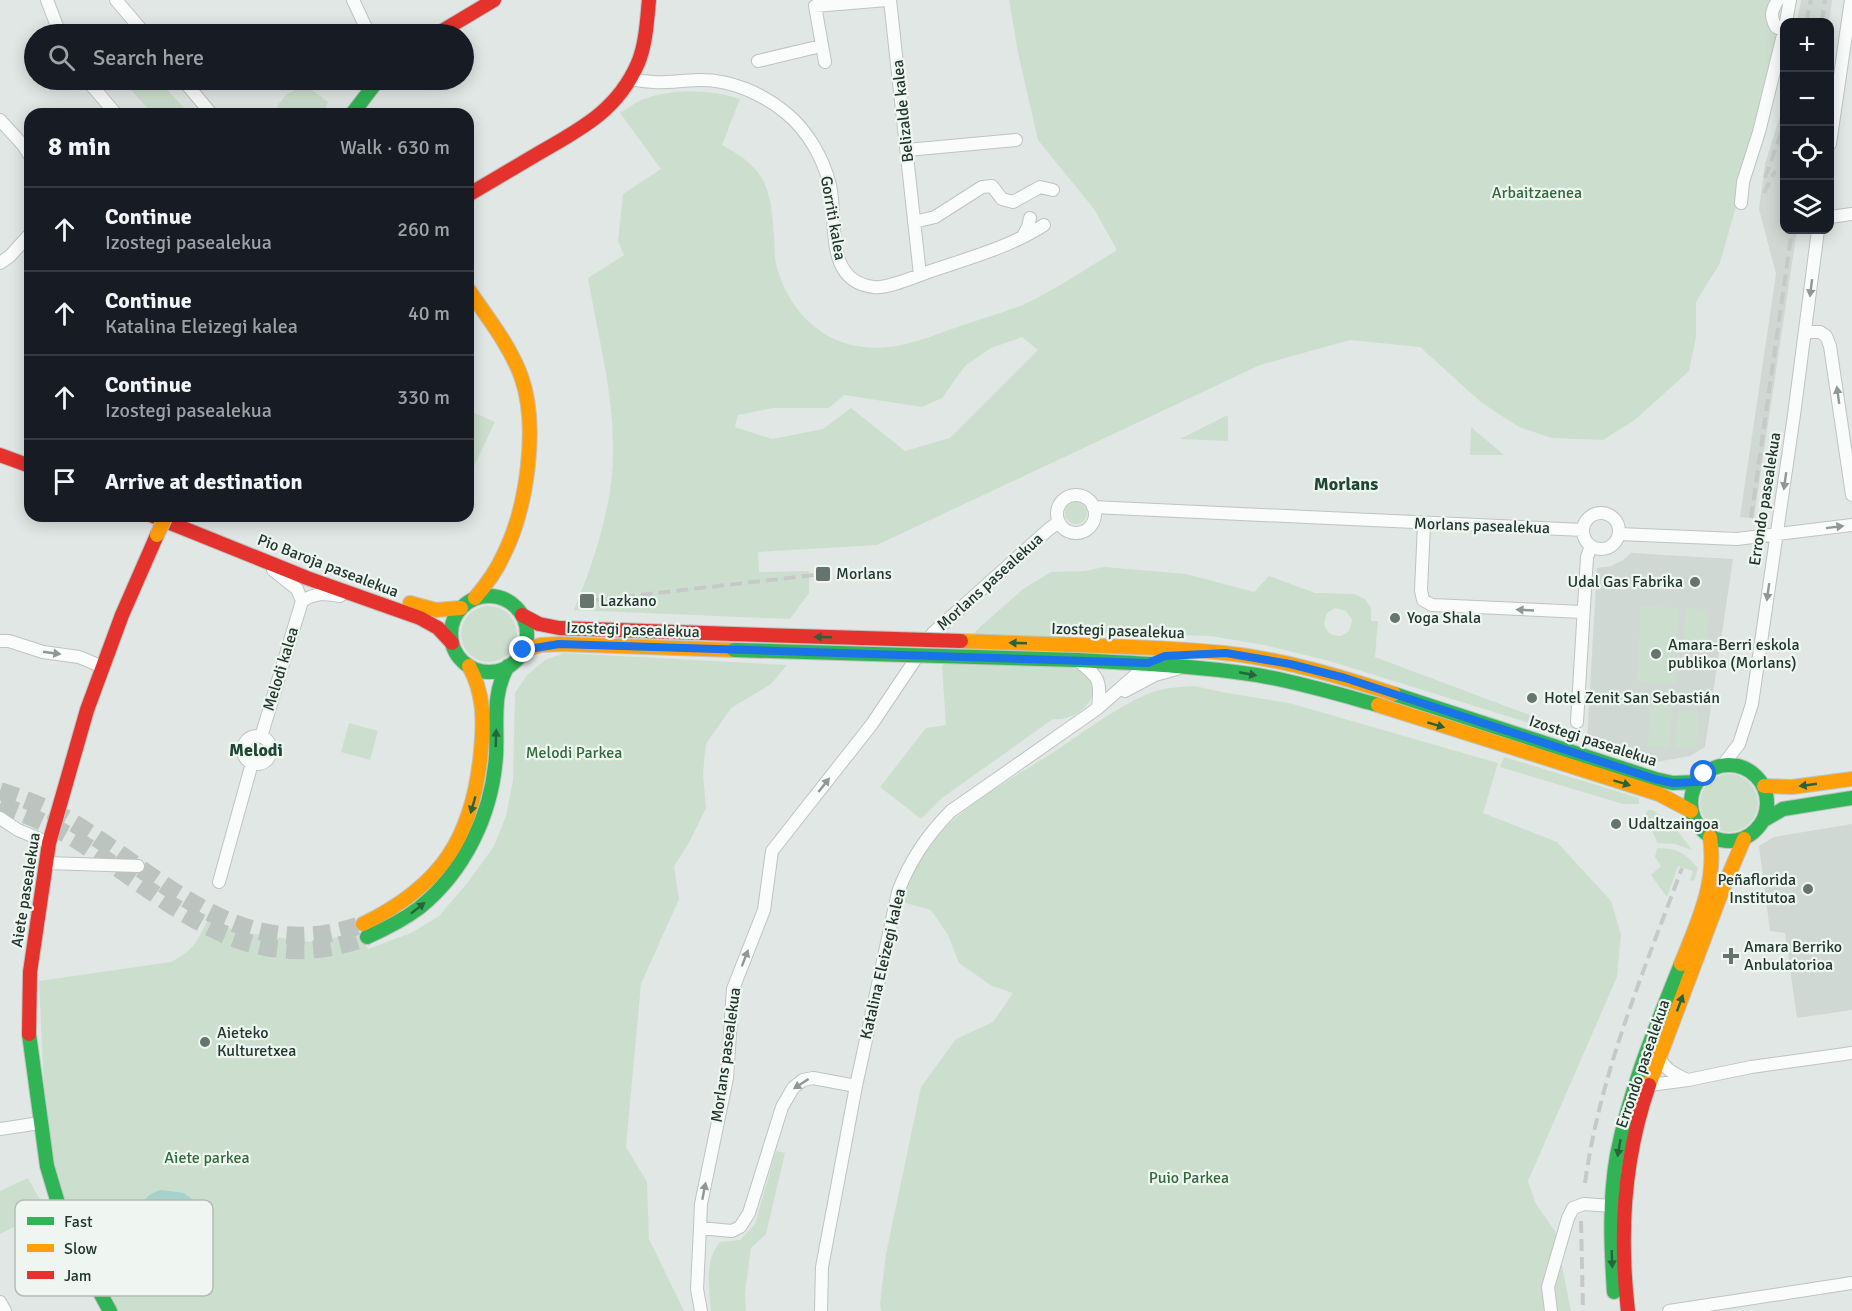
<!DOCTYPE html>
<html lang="en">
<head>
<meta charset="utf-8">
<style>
	:root { --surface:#171b24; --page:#242831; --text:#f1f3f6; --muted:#9ea1a6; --line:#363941 }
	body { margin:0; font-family:Signika,sans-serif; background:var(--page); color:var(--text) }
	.controls { position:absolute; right:18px; top:18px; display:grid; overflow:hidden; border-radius:12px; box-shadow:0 3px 15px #0003 }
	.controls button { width:54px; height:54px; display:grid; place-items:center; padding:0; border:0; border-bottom:2px solid var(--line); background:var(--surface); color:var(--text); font:30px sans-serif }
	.stop { position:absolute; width:18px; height:18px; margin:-14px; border:4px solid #1a73e8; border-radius:50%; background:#fff }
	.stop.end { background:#1a73e8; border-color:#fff; box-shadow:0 2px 6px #0008 }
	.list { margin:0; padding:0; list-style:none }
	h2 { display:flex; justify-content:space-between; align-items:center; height:78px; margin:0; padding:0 24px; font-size:26px }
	h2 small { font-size:20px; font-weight:400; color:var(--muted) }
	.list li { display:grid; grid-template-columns:39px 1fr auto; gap:18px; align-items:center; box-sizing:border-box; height:84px; padding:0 24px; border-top:2px solid var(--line) }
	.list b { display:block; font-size:22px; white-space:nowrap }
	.list p { margin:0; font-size:20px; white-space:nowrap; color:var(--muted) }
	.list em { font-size:20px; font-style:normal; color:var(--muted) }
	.icon { flex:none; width:33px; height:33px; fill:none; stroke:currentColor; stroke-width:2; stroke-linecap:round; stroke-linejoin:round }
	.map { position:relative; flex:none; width:1852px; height:1311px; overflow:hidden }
	.search { position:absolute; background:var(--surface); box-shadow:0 3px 15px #0003; left:24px; top:24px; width:450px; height:66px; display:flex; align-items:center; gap:15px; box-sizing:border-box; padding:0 21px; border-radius:33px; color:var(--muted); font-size:22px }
	.panel { position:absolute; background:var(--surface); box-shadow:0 3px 15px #0003; left:24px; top:108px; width:450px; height:414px; border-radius:18px }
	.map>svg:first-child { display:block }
	.built { fill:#d0d8d3 }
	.green { fill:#ccdfce; fill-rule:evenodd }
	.water { fill:#a6d2ce }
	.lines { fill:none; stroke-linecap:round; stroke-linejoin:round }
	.secondary-tunnel { stroke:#bbc4bf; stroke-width:18; stroke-dasharray:18 9; stroke-linecap:butt }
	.street-casing { stroke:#bec4c1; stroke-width:14 }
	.fast-casing { stroke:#bec4c1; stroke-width:16 }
	.slow-casing { stroke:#bec4c1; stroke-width:16 }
	.jam-casing { stroke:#bec4c1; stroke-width:16 }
	.street { stroke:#fafbfb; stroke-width:12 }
	.fast { stroke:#30b455; stroke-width:14 }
	.slow { stroke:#ff9f0a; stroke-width:14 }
	.jam { stroke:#e5322d; stroke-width:14 }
	.rail { stroke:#c6c9c8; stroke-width:4; stroke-dasharray:12 6; stroke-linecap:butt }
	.fast-bridge-casing { stroke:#bec4c1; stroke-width:16; stroke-linecap:butt }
	.slow-bridge-casing { stroke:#bec4c1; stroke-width:16; stroke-linecap:butt }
	.jam-bridge-casing { stroke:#bec4c1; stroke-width:16; stroke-linecap:butt }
	.fast-bridge { stroke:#30b455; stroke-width:14 }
	.slow-bridge { stroke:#ff9f0a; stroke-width:14 }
	.jam-bridge { stroke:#e5322d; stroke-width:14 }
	.oneway { fill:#8e9994 }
	.oneway2 { fill:#27633b }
	.route { stroke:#1a73e8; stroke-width:8 }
	.poi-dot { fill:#65756d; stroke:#eff6f1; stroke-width:2 }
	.labels { text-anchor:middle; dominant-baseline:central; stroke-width:4.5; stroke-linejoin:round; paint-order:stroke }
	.street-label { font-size:16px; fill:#22372d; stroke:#eff6f1 }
	.park-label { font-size:16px; fill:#316a3a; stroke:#eff6f1 }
	.poi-label { font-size:16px; fill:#22372d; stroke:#eff6f1; text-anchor:start }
	.neighbourhood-label { font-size:18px; font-weight:bold; fill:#204735; stroke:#eff6f1 }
	.key { fill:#eff6f1; stroke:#b2bdb6; stroke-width:1.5 }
	.key-label { font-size:16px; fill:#22372d }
</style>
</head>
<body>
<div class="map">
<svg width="1852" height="1311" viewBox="0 0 1852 1311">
	<rect width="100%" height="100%" fill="#e1e7e4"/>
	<path class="built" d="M1801 0H1832L1829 22H1797Z
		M1784 94V230H1797L1754 518 1740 517 1776 274 1759 209 1765 164 1782 110Z
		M1631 553 1733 559 1705 747 1690 756 1656 762 1587 740 1597 568 1611 566 1623 560Z
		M1852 824V1010L1797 1018 1785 933 1770 931 1759 846 1774 837Z"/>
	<path class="green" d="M1009 0H1773L1768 13 1770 30 1777 36 1755 129 1740 169 1735 210 1720 263 1696 302V337L1689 371 1636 419 1603 440 1552 438 1519 427 1482 403 1420 347 1350 340 1260 365 877 545 758 552 759 572 809 571V593L790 619 574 610C596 556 615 499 613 441 612 388 597 330 588 278L624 255 618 241 623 194 661 169 620 113C627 109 634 103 641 100 672 88 709 89 740 99L722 145C767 169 771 188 774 237 775 247 774 259 777 268 795 328 844 359 906 344 924 340 941 332 958 327 982 318 1009 312 1031 301 1061 286 1089 267 1117 250L1094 209 1038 140 1018 53ZM1022 337 1038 350 950 438 905 451 851 408 823 429 772 439 735 427 738 415 773 408H829L844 395 922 407 942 398 965 366 991 348Z
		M122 80H158L186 110 182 114H153Z
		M305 85 328 102 323 114H279L277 106 287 94Z
		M468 410 495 422 468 479Z
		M1228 415V441L1180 439Z
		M1471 427 1504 455H1470Z
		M1065 513a11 11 0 1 1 22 0a11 11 0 1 1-22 0Z
		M1104 567 1186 574 1254 592 1269 576 1315 593 1354 594 1365 599 1371 608V621H1378L1375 657 1567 729 1568 735 1326 660 1264 645 1211 636 1075 632 1076 668C1114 687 1081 722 1053 719L942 798 921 819 880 787 926 728 946 725 942 666 980 627 1023 589 1051 572 1085 571ZM1335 608 1346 611 1352 620 1349 631 1341 636C1331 636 1326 632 1324 623L1327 613Z
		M461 634a28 28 0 1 1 56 0a28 28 0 1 1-56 0Z
		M1641 606 1679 608 1675 684 1637 682Z
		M1686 608 1708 610 1706 651 1683 649Z
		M564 653 787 665 771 684 731 708 706 744 703 773 706 808 689 843 674 866 679 899 641 984 626 1147 647 1182 649 1239 684 1311H114L63 1205 45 1113 39 981 171 962C192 951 197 943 207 921L242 932 309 942 362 933 368 949 411 933 439 916 469 881 494 846 506 816 513 780 515 693 527 675 545 660Z
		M1194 686 1227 693 1289 703 1498 763 1483 813 1557 842 1611 901 1621 934 1617 977 1528 1181 1536 1204 1555 1231 1571 1311H881L880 1303 886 1254 921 1087 956 1039 993 1022 1013 993 992 986 959 963 948 935 931 910 902 902C910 876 923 851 942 831 972 799 1015 777 1051 754 1081 734 1112 710 1145 695 1161 688 1177 687 1194 686Z
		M1650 705 1672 706 1670 747 1648 746Z
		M1678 710 1698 711 1696 748 1676 747Z
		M349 723 378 731 370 760 341 752Z
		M1504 757 1639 798V804H1623L1500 767Z
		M1700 803a29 29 0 1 1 58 0a29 29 0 1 1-58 0Z
		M1648 810H1652L1671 822 1692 850 1675 844 1657 843C1655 833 1645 821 1646 813Z
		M1657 848C1680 849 1683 852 1698 868L1694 881 1690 880 1693 871 1678 866 1667 897 1651 875 1661 866 1655 857Z
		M776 1151 785 1153 766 1234 751 1248 745 1293 746 1311H711C709 1288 704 1261 720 1242L740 1240 755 1224Z
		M28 1178 46 1211 0 1234V1191Z"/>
	<path class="water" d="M161 1190 184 1193 195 1201C197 1221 183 1217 172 1209L169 1223 164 1233C129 1257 125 1198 161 1190Z"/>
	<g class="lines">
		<path class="secondary-tunnel" d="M0 791C29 800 58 812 83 829 173 887 247 966 363 924
			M0 805C26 814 51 825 75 839 170 899 244 983 367 937"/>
		<defs>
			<path id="street" d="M47 0 60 34
				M116 0 145 34
				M353 0 369 34
				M890 0 920 275
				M1778 0C1771 11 1770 16 1776 27L1784 31
				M1786 22 1790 0
				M758 61 821 46
				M825 62 815 6 887 0
				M630 79C657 85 672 81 698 80 729 79 762 93 786 113 808 131 823 158 830 185 838 220 823 282 874 287 888 289 916 276 931 271 969 258 1010 247 1044 225
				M87 80 116 114
				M183 80 209 111V114
				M0 120 23 145 30 156
				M1830 144 1851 0
				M907 150 1016 140
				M1741 203 1743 182 1759 132 1784 31
				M1830 217 1852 214
				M914 222 935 217 982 187 992 186 1002 199 1013 202 1040 187 1053 190
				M1023 236 1028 227 1030 218
				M0 263 10 256 30 234
				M1805 332H1820L1826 336 1830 346 1852 495
				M1057 514a19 19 0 1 1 38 0a19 19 0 1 1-38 0Z
				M1093 507 1583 530
				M1583 531a18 18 0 1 1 36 0a18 18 0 1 1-36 0Z
				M1424 524 1421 590 1423 600 1432 605 1583 612
				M1619 534 1737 539 1852 525
				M273 570 297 589 302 601C315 593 325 593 340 596
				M0 641H9L43 652 79 657 103 667
				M1078 661C1100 678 1101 680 1098 708
				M1125 691 1155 675 1177 669
				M1577 722 1587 557 1591 546
				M243 750a14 14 0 1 1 28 0a14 14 0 1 1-28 0Z
				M261 737 302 601
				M1723 765 1739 744 1752 704 1794 415 1818 230
				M0 818 18 830 49 843
				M46 863 138 866
				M219 882 252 763
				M1660 1058C1665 1070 1675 1074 1687 1080
				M1646 1079 1650 1085 1688 1080 1751 1067 1852 1053
				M856 1086 813 1078 803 1080 793 1088 782 1107 749 1213 740 1227 732 1231 700 1228 701 1204 727 1078 733 989 764 910 772 851 872 724 933 633 1049 529 1059 522
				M0 1129 40 1123
				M700 1228 697 1289 701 1311
				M0 1302 5 1311
				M821 1311 822 1267 856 1086 898 892C910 860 927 835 951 811L1098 708 1149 663
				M1551 1311 1548 1287 1568 1218 1573 1208 1584 1204 1612 1206 1616 1204
				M1669 1311 1852 1283"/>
			<path id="fast" d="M352 114 378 80
				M451 634a38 38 0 1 1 76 0a38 38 0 1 1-76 0Z
				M1077 660C1137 663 1197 666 1257 675 1298 682 1338 694 1378 705
				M1394 694 1655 779 1673 783 1697 782
				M1691 803a38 38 0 1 1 76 0a38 38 0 1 1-76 0Z
				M1764 820 1783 809 1852 798
				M367 937C385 929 403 920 419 908 465 871 492 814 496 756 498 724 491 695 508 666
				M29 1034 47 1166 66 1230 110 1311
				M1614 1292C1611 1246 1609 1200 1617 1155 1630 1088 1656 1026 1681 964"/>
			<path id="slow" d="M468 289C487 317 509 344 521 376 539 426 527 509 503 556 496 572 486 585 475 598
				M410 603 436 610 461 608
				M1077 645C1126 647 1175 648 1224 653 1282 659 1339 676 1394 694
				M523 650 541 645 559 644 734 650
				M1378 705 1659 794 1691 811
				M1764 786 1792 787 1852 779
				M363 924C441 886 473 838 481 751 484 721 484 693 469 666
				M1681 964C1698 921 1717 883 1710 837
				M1649 1085 1722 891 1744 839"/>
			<path id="jam" d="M437 34 494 0
				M468 195C492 181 515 167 539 153 581 129 618 110 638 63 646 44 647 20 649 0
				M0 455 30 466
				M153 516 307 578 420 618 438 628 452 643
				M522 615 539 624 559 628 733 634
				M29 1034 30 972 49 843 87 710 122 615 157 535
				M1628 1311C1619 1235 1624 1157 1649 1085"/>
		</defs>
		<use href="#street" class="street-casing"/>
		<use href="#fast" class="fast-casing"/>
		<use href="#slow" class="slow-casing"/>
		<use href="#jam" class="jam-casing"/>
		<use href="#street" class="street"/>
		<use href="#fast" class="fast"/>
		<use href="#slow" class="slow"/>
		<use href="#jam" class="jam"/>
		<path class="rail" d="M1806 22 1811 0
			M1822 22 1825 0
			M1765 178 1784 125
			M1764 193 1775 171
			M1751 518 1792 230
			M587 601 823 574
			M1585 1183C1600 1073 1644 971 1682 868
			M1581 1221 1583 1311"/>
		<defs>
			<path id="fast-bridge" d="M734 650 1077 660"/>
			<path id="slow-bridge" d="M157 535 166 516
				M961 641 1077 645"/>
			<path id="jam-bridge" d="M733 634 961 641"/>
		</defs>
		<use href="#fast-bridge" class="fast-bridge-casing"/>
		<use href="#slow-bridge" class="slow-bridge-casing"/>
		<use href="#jam-bridge" class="jam-bridge-casing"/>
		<use href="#fast-bridge" class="fast-bridge"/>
		<use href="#slow-bridge" class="slow-bridge"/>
		<use href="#jam-bridge" class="jam-bridge"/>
	</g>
	<defs><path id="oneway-solid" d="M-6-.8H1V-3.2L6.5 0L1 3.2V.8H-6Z" transform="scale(1.5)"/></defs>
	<g class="oneway">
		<use href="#oneway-solid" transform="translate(1811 288) rotate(97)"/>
		<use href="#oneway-solid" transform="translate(1838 395) rotate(-98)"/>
		<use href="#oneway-solid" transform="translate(1785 481) rotate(98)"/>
		<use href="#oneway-solid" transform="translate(1835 527) rotate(-7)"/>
		<use href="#oneway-solid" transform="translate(1768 592) rotate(98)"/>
		<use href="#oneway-solid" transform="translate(1525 610) rotate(-177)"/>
		<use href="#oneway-solid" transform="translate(52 653) rotate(8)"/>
		<use href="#oneway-solid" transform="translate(824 785) rotate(-52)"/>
		<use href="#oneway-solid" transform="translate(745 958) rotate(-69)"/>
		<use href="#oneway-solid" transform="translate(801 1084) rotate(147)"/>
		<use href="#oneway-solid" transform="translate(704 1191) rotate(-79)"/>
	</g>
	<g class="oneway2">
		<use href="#oneway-solid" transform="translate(823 637) rotate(-178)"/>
		<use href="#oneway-solid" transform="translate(1018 643) rotate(-178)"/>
		<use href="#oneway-solid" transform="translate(1248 674) rotate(11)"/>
		<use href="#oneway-solid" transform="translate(1436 725) rotate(17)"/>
		<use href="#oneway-solid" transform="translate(496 738) rotate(-88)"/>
		<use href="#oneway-solid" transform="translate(1622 783) rotate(17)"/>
		<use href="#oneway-solid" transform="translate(1808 785) rotate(172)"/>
		<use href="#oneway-solid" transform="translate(473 805) rotate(106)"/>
		<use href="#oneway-solid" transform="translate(418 908) rotate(-38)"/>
		<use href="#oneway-solid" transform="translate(1680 1003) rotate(-70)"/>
		<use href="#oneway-solid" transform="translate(1619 1148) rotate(100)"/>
		<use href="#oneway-solid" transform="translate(1612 1259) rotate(88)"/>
	</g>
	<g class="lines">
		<path class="route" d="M523 650 559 644 1148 663 1165 656 1226 653 1290 664 1345 678 1655 779 1673 783 1697 782 1704 774"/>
	</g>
	<g class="poi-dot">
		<rect x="815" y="566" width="16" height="16" rx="3"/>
		<circle cx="1695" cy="582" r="6"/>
		<rect x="579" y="593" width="16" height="16" rx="3"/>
		<circle cx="1395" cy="618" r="6"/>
		<circle cx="1656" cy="654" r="6"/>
		<circle cx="1532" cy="698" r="6"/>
		<circle cx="1616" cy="824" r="6"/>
		<circle cx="1808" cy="889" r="6"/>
		<path d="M1728 947h6v6h6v6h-6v6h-6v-6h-6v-6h6z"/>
		<circle cx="205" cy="1042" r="6"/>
	</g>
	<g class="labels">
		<g class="street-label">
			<text transform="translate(903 111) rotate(-96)">Belizalde kalea</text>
			<text transform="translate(833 218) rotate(80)">Gorriti kalea</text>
			<text transform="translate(1765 499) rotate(-81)">Errondo pasealekua</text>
			<text transform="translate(1482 526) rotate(2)">Morlans pasealekua</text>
			<text transform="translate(328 566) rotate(21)">Pio Baroja pasealekua</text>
			<text transform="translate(990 582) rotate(-42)">Morlans pasealekua</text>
			<text transform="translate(633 630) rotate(2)">Izostegi pasealekua</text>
			<text transform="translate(1118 631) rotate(2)">Izostegi pasealekua</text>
			<text transform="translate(281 669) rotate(-73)">Melodi kalea</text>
			<text transform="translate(1593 741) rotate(18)">Izostegi pasealekua</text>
			<text transform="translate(26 890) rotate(-81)">Aiete pasealekua</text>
			<text transform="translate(883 964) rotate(-77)">Katalina Eleizegi kalea</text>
			<text transform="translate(726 1055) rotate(-82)">Morlans pasealekua</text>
			<text transform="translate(1643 1064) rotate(-71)">Errondo pasealekua</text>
		</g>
		<g class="park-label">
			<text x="1537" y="193">Arbaitzaenea</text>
			<text x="574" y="753">Melodi Parkea</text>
			<text x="207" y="1158">Aiete parkea</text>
			<text x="1189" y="1178">Puio Parkea</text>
		</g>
		<g class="poi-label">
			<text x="836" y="574">Morlans</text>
			<text x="1683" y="582" text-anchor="end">Udal Gas Fabrika</text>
			<text x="600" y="601">Lazkano</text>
			<text x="1407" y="618">Yoga Shala</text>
			<text x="1668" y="645">Amara-Berri eskola<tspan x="1668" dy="18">publikoa (Morlans)</tspan></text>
			<text x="1544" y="698">Hotel Zenit San Sebastián</text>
			<text x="1628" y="824">Udaltzaingoa</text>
			<text x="1796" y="880" text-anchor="end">Peñaflorida<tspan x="1796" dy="18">Institutoa</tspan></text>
			<text x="1744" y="947">Amara Berriko<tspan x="1744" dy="18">Anbulatorioa</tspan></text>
			<text x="217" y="1033">Aieteko<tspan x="217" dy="18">Kulturetxea</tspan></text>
		</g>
		<g class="neighbourhood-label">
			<text x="1346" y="484">Morlans</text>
			<text x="256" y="750">Melodi</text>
		</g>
	</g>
	<rect x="15" y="1200" width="198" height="96" rx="9" class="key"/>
	<rect x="27" y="1217" width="27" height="8" fill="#30b455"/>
	<rect x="27" y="1244" width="27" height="8" fill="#ff9f0a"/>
	<rect x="27" y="1271" width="27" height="8" fill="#e5322d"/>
	<g class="key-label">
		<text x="64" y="1227">Fast</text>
		<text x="64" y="1254">Slow</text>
		<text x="64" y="1281">Jam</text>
	</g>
</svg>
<div class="controls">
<button>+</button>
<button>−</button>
<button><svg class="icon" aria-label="locate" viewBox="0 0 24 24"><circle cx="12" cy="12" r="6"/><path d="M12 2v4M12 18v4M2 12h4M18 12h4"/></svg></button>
<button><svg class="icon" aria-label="layers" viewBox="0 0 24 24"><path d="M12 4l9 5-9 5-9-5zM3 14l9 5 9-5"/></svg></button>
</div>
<div class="stop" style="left:1704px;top:774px"></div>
<div class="stop end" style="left:523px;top:650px"></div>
<div class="search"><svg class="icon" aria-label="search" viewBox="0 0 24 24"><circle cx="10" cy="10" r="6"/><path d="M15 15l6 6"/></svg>Search here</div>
<section class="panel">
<h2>8 min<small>Walk · 630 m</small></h2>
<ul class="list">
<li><svg class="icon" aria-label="ahead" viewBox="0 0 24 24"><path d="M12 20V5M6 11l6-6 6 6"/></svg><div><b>Continue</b><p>Izostegi pasealekua</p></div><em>260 m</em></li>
<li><svg class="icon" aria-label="ahead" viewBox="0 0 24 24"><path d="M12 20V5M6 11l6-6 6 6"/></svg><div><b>Continue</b><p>Katalina Eleizegi kalea</p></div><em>40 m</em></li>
<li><svg class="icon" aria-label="ahead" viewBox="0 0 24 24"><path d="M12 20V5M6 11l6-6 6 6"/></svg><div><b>Continue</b><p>Izostegi pasealekua</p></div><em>330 m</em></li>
<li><svg class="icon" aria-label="arrive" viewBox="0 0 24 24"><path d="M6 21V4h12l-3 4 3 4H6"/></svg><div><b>Arrive at destination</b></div></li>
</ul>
</section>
</div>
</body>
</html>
